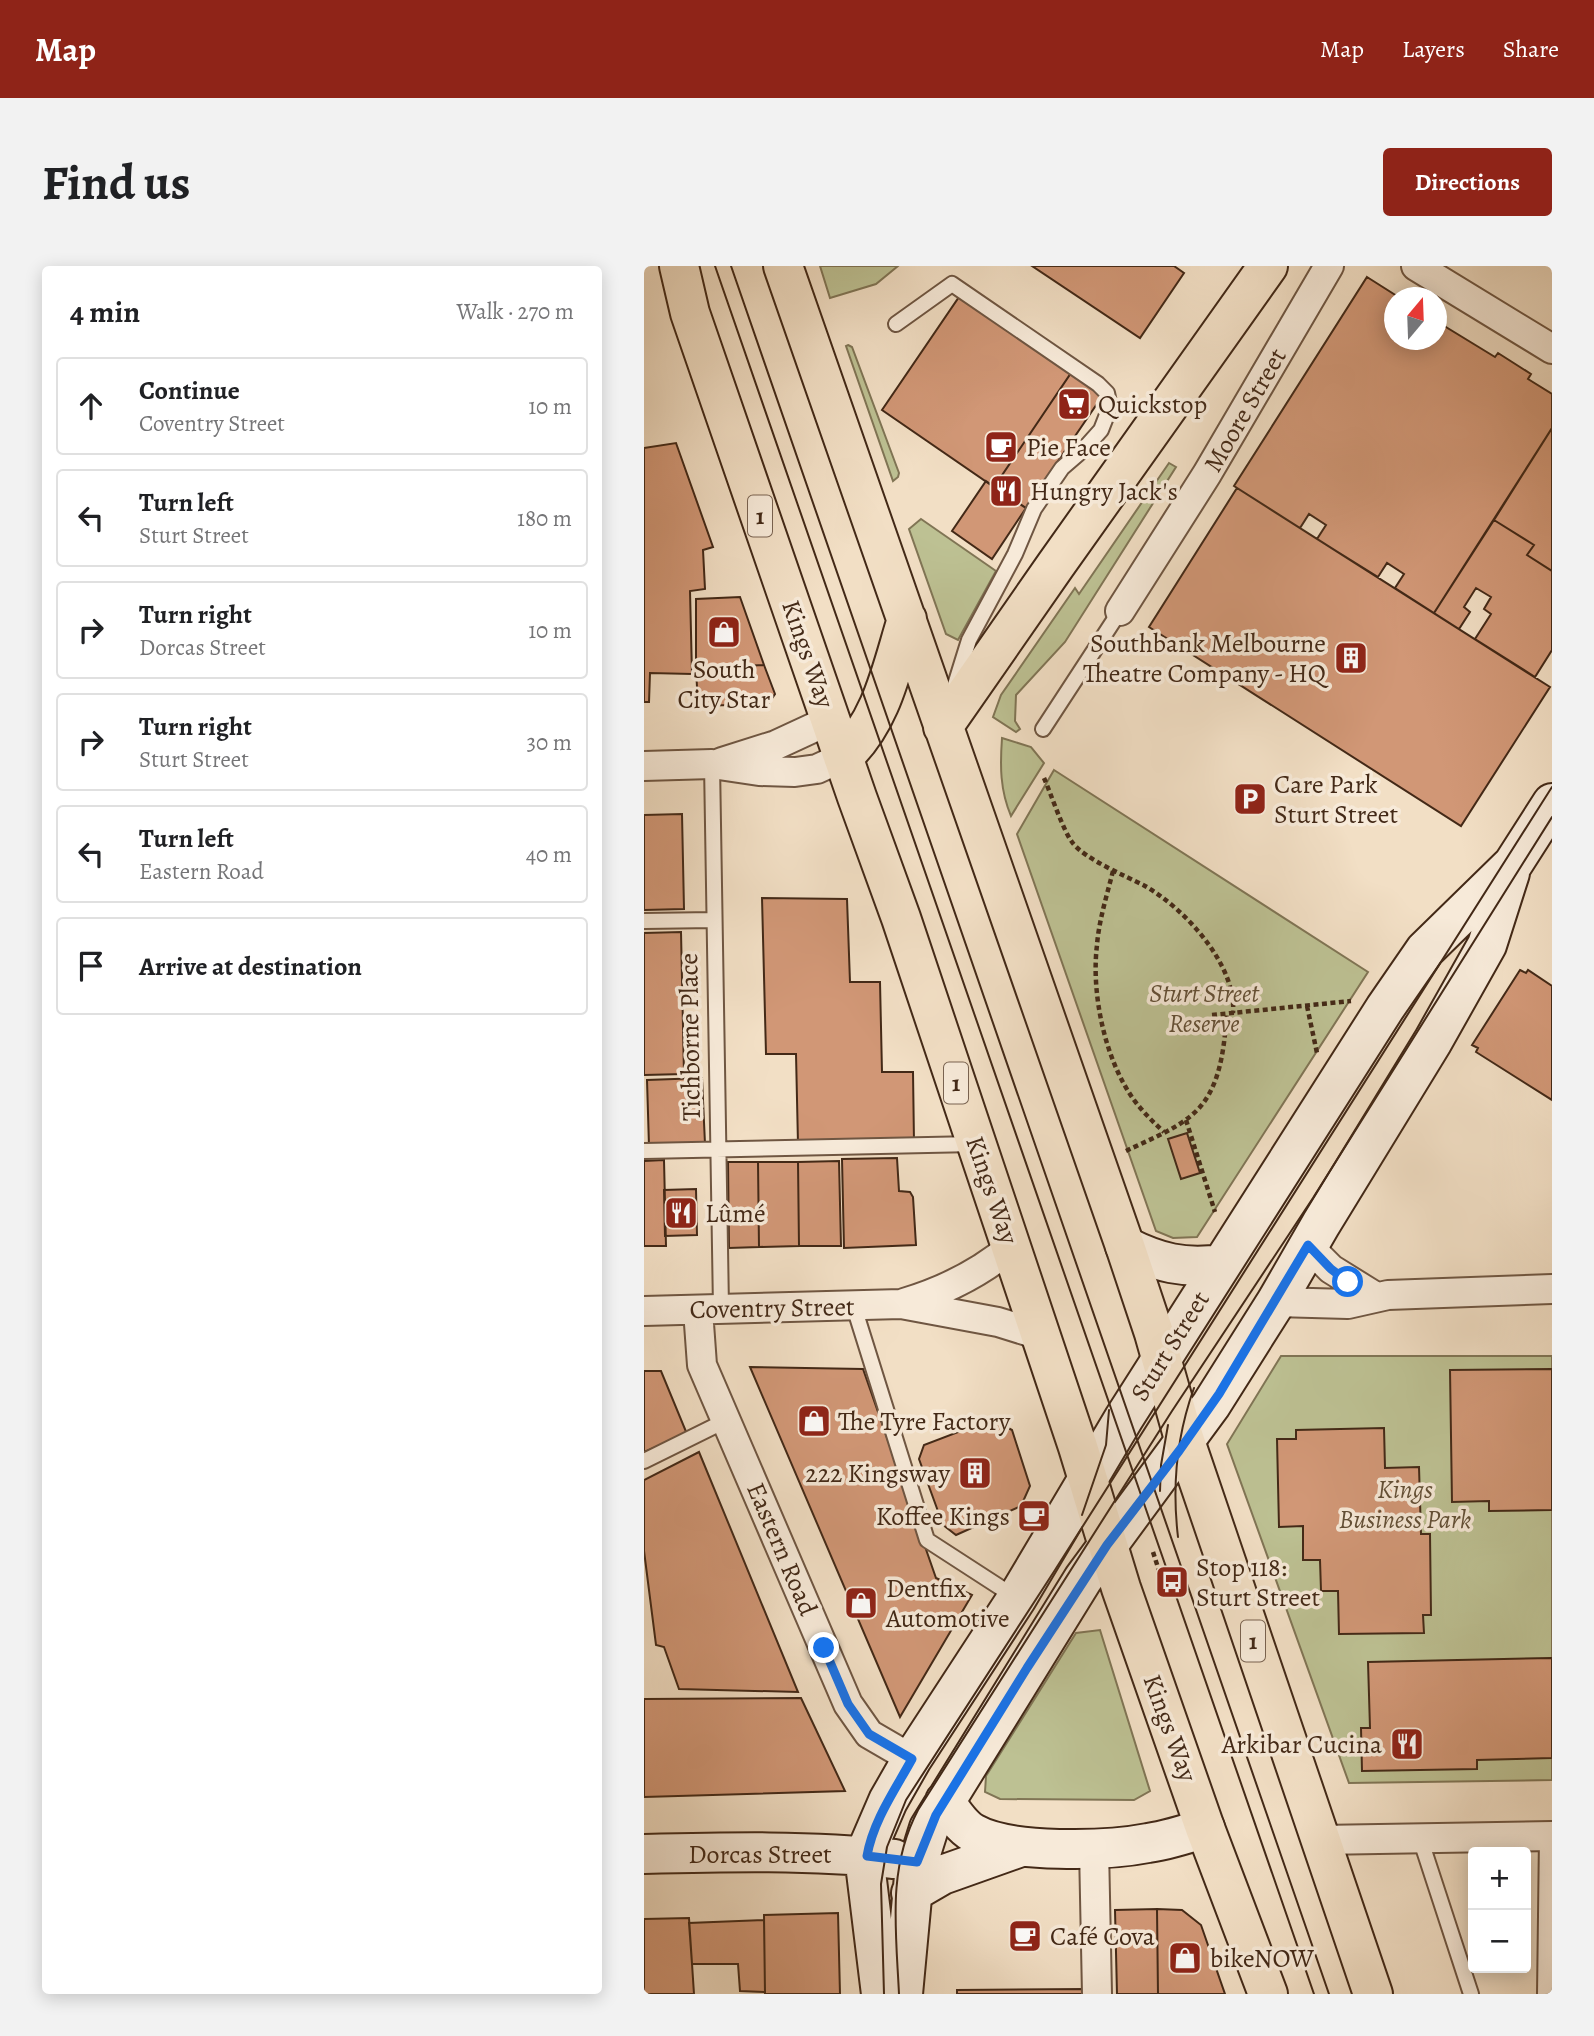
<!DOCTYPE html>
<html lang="en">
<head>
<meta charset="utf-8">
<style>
	:root { --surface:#fff; --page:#f2f2f2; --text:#202124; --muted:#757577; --line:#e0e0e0; --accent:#8f2418 }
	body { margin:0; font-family:Alegreya,serif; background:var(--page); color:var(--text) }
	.controls { position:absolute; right:21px; bottom:21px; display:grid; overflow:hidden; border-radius:7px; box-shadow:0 4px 18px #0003 }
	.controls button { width:63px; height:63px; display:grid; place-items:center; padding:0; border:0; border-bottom:2px solid var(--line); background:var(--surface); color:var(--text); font:35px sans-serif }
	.compass { position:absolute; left:740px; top:21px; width:63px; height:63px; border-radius:50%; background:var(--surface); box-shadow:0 4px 18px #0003; rotate:19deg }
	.stop { position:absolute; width:21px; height:21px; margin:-16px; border:5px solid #1a73e8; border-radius:50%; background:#fff }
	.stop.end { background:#1a73e8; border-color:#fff; box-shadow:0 2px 7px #0008 }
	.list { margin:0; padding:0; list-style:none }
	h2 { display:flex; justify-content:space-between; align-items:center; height:91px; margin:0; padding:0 28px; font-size:30px }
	h2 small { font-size:23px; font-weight:400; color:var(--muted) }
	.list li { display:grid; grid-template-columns:46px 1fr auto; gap:21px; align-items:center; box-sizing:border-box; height:98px; margin:0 14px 14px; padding:0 14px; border:2px solid var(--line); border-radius:7px }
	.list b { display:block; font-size:26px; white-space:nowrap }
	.list p { margin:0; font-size:23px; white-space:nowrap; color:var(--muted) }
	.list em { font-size:23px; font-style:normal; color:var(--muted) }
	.icon { flex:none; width:38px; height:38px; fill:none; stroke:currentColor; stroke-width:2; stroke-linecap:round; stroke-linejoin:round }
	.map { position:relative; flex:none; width:908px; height:1728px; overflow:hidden; border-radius:7px }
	header { display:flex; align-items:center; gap:42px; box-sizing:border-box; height:98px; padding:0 35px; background:var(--accent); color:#fff }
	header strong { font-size:33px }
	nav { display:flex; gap:38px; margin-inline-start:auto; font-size:24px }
	.intro { display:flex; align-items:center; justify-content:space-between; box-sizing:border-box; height:168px; padding:0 42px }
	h1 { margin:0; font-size:49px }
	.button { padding:18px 32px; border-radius:7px; background:var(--accent); color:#fff; font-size:24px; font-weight:700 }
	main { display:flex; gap:42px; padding:0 42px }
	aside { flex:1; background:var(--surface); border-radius:7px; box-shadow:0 4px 18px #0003 }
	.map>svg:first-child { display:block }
	.green { fill:#bdc193; stroke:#807555; stroke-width:2 }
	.building { fill:#d19776; stroke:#432917; stroke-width:2 }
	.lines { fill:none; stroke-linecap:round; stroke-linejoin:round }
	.lane-casing { stroke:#6f5642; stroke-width:18 }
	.street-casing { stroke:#6f5642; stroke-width:32 }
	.secondary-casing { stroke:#432917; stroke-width:42 }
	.highway-casing { stroke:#432917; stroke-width:42 }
	.path { stroke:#432917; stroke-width:4.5; stroke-dasharray:5 3.5; stroke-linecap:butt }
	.lane { stroke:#f7ead9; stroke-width:14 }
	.street { stroke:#f7ead9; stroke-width:28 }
	.secondary { stroke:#f7ead9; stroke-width:38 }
	.highway { stroke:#f2dfc5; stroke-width:38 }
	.tram { stroke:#432917; stroke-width:2 }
	.route { stroke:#1a73e8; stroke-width:9 }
	.labels { text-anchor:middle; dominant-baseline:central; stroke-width:7; stroke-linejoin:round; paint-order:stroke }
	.shield { fill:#f7ead9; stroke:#796351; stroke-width:2 }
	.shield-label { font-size:24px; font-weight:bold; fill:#432917 }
	.poi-label { font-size:26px; fill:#432917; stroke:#f7ead9; text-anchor:start }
	.street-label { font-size:26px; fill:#432917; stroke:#f7ead9 }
	.park-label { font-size:26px; font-style:italic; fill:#624f36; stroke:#f7ead9 }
</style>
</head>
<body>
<header>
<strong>Map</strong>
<nav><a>Map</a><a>Layers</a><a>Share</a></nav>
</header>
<div class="intro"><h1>Find us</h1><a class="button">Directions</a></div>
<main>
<aside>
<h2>4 min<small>Walk · 270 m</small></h2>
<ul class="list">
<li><svg class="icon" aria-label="ahead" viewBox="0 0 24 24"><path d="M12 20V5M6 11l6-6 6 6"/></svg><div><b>Continue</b><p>Coventry Street</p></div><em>10 m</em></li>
<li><svg class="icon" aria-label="left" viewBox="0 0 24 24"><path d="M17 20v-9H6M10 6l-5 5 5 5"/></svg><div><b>Turn left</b><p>Sturt Street</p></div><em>180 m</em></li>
<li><svg class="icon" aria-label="right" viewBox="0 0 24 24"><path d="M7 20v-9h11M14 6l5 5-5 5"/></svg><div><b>Turn right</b><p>Dorcas Street</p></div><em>10 m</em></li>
<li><svg class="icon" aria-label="right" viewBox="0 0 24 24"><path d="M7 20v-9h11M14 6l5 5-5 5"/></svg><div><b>Turn right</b><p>Sturt Street</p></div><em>30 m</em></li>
<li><svg class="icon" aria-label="left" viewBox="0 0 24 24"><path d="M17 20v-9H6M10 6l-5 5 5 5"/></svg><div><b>Turn left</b><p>Eastern Road</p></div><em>40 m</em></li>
<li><svg class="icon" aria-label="arrive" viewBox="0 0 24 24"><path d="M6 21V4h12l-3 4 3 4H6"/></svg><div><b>Arrive at destination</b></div></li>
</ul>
</aside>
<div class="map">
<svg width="908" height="1728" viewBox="0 0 908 1728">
	<rect width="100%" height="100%" fill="#f2dfc5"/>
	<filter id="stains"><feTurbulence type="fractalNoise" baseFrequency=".00286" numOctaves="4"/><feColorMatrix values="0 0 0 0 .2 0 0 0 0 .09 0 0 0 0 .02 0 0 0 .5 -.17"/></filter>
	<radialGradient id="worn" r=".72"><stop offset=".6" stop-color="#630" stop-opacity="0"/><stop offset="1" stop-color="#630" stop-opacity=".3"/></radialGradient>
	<path class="green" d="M176 0H254L232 18 186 32Z
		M204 79 208 81 255 207 254 211 249 215 202 80Z
		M525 197 532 201 421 376 372 429 371 455 376 463 372 466 349 451 357 429 431 322 435 328Z
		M277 253 352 305 314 374 302 368 265 263Z
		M358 472 387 481 400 497 367 550C356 524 356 500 358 472Z
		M410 504 724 706 553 971 529 972 512 965 373 568Z
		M637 1090H908V1514L705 1517 583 1178Z
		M456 1364 506 1525 490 1534 356 1533 341 1526 342 1510 432 1367Z"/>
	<path class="building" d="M388 0H530L540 7 496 72Z
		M723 11 756 32H750V74H792V55L851 91 854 87 887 108 884 113 908 128V162L790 347 751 322 760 308 743 297 734 311 673 273 682 259 665 248 656 262 590 220Z
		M315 31 427 107 350 221 238 144Z
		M427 107 459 129 382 242 350 221Z
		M908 162V305L883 289 890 279 850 254Z
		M32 177 69 281 59 284 61 323 46 325 48 408 6 407 5 436H0V182Z
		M342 215 382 242 348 293 308 265Z
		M593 222 906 421 817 560 505 361Z
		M850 254 890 279 883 289 908 305V384L891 411 831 373 847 348 840 343 847 331 832 322 820 341 826 346 815 363 790 347Z
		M96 331 120 399 52 402V333Z
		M120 399 131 428 124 438 54 440 52 402Z
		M38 548 40 643 0 644V549Z
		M118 632 203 633 206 716H236L238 806H269L270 876 154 878 152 788H122Z
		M37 666 40 808 0 809V667Z
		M876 704 882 707 884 704 908 720V834L832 786 834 782 828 779Z
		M58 812 61 878 5 880 3 814Z
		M543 867 556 907 537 913 524 873Z
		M253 892 255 925 266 926 269 931 272 979 200 982 198 893Z
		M20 894 22 980H0V895Z
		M195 895 197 980H155L154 896Z
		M84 896H114L115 981 85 982Z
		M114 896H154L155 980 115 981Z
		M52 923 53 969 21 970 20 924Z
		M106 1101 219 1103 292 1312 328 1329 256 1451Z
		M908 1103V1244L845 1245V1235L808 1236 806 1104Z
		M0 1105H17L43 1168 0 1186Z
		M348 1153 368 1164 386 1220 377 1240 312 1269 299 1259 275 1193 280 1179Z
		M740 1162 741 1202 775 1201 777 1268H786L787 1349H779L780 1367 695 1368 694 1325H677L676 1294H659V1260L635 1261 633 1173H652V1164Z
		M55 1186 154 1426 35 1423 20 1381 12 1379 0 1285V1214Z
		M908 1392V1492L833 1494V1503L718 1505 717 1462H726L724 1396Z
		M157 1432 201 1525 0 1531V1433Z
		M513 1643 538 1644 557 1659 581 1728H514Z
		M513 1643 514 1728H473L471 1644Z
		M194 1647 196 1728H121L120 1649Z
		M45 1652 50 1728H0V1653Z
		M120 1654 121 1726 96 1725 94 1698H48L45 1657Z
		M441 1723V1728H313V1724Z"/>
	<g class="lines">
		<defs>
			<path id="lane" d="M252 58 308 18 454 118 463 127 466 141 457 164 440 183 418 202 390 243 371 288 325 374 311 419
				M399 463 476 345
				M68 498 77 1042
				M0 655 69 654
				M0 885 331 878
				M210 1041 283 1274 371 1331
				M0 1195 83 1154
				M776 1572 827 1728
				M901 1728 903 1570"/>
			<path id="street" d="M772 0 908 83
				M476 345 563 208 685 0
				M78 496 132 479 186 454
				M0 500 68 498 115 505 151 506 173 503 199 491
				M664 980 687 1003 732 1031
				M632 1036 704 1038 744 1029 908 1023
				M260 1037C300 1025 335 1008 367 981
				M54 1044 58 1099 204 1438 225 1468 268 1493
				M0 1045 257 1038 354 1056 396 1069
				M676 1574 908 1570
				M450 1582 453 1728"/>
			<path id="secondary" d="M481 980C515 997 539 1003 578 998
				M301 1535C309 1547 317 1560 329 1567 366 1588 463 1585 504 1577 524 1574 543 1568 561 1562
				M0 1588C83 1586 167 1584 250 1593
				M267 1627 298 1609 377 1581
				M237 1728 222 1606 225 1579 244 1535 268 1493 373 1332 480 1152 741 742 781 684 869 598 908 537
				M259 1728 270 1610 285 1562 439 1313 567 1139 632 1036 677 958 789 775 843 679 866 607"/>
			<path id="highway" d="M35 0 46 47 213 531 257 652 434 1181 477 1322 561 1562 624 1728
				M139 0 481 980 510 1067 538 1166 729 1728
				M299 461 411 300 624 0
				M199 491C238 456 248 401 263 353"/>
		</defs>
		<use href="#lane" class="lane-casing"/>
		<use href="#street" class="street-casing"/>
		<use href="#secondary" class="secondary-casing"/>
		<use href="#highway" class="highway-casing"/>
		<path class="path" d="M400 512C407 528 419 564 428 576 440 593 482 610 501 620 540 642 593 699 589 747
			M469 605C463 629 455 654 453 679 447 728 461 794 490 834 499 846 509 856 520 866
			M663 740 673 787
			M568 749 707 735
			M542 854 571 946
			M482 885C504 874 531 864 549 848 577 824 580 781 583 747
			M509 1286 519 1317"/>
		<use href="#lane" class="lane"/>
		<use href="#street" class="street"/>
		<use href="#secondary" class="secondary"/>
		<use href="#highway" class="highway"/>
		<path class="tram" d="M71 0 670 1728
			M87 0 685 1728
			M516 1225 517 1199 524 1159
			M438 1249 462 1179 465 1144
			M534 1271C528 1221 533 1169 550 1122
			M240 1728 237 1618 243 1581 262 1534 411 1304 908 521
			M255 1728C252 1664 243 1603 274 1544L528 1145 669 932 908 551"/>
	</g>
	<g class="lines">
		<path class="route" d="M180 1382 204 1438 225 1468 268 1493C251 1524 229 1555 223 1590L273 1596 292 1549 383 1402 463 1279 535 1185 575 1128 664 979 687 1003 704 1016"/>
	</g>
	<defs>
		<symbol id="supermarket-square" viewBox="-11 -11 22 22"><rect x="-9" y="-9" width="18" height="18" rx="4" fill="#8f2418" stroke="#f7ead9"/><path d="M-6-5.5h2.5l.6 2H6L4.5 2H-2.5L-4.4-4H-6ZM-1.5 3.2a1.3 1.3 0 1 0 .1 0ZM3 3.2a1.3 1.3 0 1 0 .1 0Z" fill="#fff"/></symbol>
		<symbol id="cafe-square" viewBox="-11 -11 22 22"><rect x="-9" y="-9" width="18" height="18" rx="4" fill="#8f2418" stroke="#f7ead9"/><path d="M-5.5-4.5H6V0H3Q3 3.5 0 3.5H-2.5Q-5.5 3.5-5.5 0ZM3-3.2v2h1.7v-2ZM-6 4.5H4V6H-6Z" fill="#fff"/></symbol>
		<symbol id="restaurant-square" viewBox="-11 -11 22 22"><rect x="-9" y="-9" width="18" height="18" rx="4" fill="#8f2418" stroke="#f7ead9"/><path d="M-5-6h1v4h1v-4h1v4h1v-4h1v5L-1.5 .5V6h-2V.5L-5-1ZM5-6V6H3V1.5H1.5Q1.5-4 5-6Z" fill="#fff"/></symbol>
		<symbol id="shop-square" viewBox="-11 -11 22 22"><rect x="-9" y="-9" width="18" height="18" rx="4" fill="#8f2418" stroke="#f7ead9"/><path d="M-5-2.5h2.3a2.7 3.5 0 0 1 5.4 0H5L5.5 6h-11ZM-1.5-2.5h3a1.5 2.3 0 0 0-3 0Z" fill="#fff"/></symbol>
		<symbol id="building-square" viewBox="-11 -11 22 22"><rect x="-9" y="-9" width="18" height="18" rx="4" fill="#8f2418" stroke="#f7ead9"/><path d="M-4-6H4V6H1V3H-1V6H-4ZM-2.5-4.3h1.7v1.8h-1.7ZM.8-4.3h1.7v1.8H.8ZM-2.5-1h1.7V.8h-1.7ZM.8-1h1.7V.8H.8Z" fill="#fff"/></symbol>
		<symbol id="parking-square" viewBox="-11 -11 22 22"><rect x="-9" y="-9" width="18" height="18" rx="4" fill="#8f2418" stroke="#f7ead9"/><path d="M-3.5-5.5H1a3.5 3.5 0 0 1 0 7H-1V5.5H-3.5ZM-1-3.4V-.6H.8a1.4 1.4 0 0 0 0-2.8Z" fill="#fff"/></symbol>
		<symbol id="bus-square" viewBox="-11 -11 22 22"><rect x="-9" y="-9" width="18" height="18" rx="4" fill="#8f2418" stroke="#f7ead9"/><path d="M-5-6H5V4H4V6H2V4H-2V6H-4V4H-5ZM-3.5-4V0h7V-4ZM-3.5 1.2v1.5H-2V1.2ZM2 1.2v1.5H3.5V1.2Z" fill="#fff"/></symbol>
	</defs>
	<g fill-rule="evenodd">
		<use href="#supermarket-square" x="411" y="119" width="38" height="38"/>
		<use href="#cafe-square" x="338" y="162" width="38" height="38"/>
		<use href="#restaurant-square" x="343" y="206" width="38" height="38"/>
		<use href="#shop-square" x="61" y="347" width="38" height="38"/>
		<use href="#building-square" x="688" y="373" width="38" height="38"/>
		<use href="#parking-square" x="587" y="514" width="38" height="38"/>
		<use href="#restaurant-square" x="18" y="928" width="38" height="38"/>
		<use href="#shop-square" x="151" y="1136" width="38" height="38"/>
		<use href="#building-square" x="312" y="1188" width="38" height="38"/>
		<use href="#cafe-square" x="371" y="1231" width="38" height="38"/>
		<use href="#bus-square" x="509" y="1297" width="38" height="38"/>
		<use href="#shop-square" x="198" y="1318" width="38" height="38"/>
		<use href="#restaurant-square" x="744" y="1459" width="38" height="38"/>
		<use href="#cafe-square" x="362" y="1651" width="38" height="38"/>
		<use href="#shop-square" x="522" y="1673" width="38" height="38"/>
	</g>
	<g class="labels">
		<g class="shield">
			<rect x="104" y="229.5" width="24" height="41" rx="5"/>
			<rect x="300" y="796.5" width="24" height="41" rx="5"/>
			<rect x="597" y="1354.5" width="24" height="41" rx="5"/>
		</g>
		<g class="shield-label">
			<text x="116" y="250">1</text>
			<text x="312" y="817">1</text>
			<text x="609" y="1375">1</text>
		</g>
		<g class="poi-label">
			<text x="454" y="138">Quickstop</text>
			<text x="382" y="181">Pie Face</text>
			<text x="386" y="225">Hungry Jack's</text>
			<text x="682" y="377" text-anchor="end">Southbank Melbourne<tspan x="682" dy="30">Theatre Company - HQ</tspan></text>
			<text x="80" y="403" text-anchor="middle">South<tspan x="80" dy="30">City Star</tspan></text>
			<text x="630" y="518">Care Park<tspan x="630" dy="30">Sturt Street</tspan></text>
			<text x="61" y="947">Lûmé</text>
			<text x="194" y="1155">The Tyre Factory</text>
			<text x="306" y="1207" text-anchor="end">222 Kingsway</text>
			<text x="366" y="1250" text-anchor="end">Koffee Kings</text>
			<text x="552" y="1301">Stop 118:<tspan x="552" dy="30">Sturt Street</tspan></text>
			<text x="242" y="1322">Dentfix<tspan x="242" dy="30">Automotive</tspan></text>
			<text x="738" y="1478" text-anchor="end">Arkibar Cucina</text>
			<text x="406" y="1670">Café Cova</text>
			<text x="566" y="1692">bikeNOW</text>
		</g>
		<g class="street-label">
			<text transform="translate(601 144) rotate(-60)">Moore Street</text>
			<text transform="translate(164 388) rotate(71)">Kings Way</text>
			<text transform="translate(46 771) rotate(-91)">Tichborne Place</text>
			<text transform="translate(348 924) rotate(71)">Kings Way</text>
			<text transform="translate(128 1042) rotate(-1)">Coventry Street</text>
			<text transform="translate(526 1080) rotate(-58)">Sturt Street</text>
			<text transform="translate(138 1283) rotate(67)">Eastern Road</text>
			<text transform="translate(526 1462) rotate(70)">Kings Way</text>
			<text x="116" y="1588">Dorcas Street</text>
		</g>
		<g class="park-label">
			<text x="560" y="727">Sturt Street<tspan x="560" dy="30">Reserve</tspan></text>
			<text x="761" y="1223">Kings<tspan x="761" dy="30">Business Park</tspan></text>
		</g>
	</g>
	<rect width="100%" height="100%" filter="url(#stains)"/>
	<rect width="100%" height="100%" fill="url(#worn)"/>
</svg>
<div class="controls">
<button>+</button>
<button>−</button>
</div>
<svg class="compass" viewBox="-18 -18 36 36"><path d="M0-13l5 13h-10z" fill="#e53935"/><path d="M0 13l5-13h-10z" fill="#757577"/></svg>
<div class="stop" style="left:704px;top:1016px"></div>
<div class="stop end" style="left:180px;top:1382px"></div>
</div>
</main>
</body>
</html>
